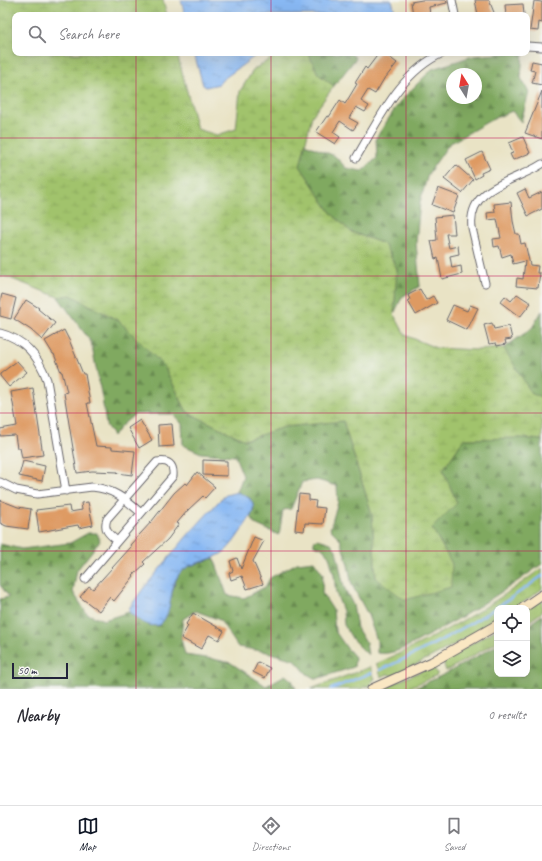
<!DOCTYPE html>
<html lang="en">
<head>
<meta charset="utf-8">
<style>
	:root { --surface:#fff; --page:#f2f2f3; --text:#2b2b33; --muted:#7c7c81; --line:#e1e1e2; --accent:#111827 }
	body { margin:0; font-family:Caveat,sans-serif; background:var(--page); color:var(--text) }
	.controls { position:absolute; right:12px; bottom:12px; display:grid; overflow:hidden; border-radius:8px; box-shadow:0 4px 16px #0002 }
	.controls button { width:36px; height:36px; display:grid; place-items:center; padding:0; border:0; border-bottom:1px solid var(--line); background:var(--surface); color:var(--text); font:20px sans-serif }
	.compass { position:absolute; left:446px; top:68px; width:36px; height:36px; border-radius:50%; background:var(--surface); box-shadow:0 4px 16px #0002; rotate:349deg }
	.scale { position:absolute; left:12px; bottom:10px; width:56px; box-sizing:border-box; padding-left:4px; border:2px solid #22223b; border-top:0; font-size:11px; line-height:14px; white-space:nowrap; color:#22223b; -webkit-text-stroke:3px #f6f6f2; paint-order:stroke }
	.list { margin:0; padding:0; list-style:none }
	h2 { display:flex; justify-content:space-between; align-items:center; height:52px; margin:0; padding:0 16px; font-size:17px }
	h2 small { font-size:13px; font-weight:400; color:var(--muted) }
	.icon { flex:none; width:22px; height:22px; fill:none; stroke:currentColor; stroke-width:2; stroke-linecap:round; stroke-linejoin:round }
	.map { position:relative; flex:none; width:542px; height:689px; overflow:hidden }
	.search { position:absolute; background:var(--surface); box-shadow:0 4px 16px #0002; left:12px; right:12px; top:12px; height:44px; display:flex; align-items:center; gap:10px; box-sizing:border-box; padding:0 14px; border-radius:8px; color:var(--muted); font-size:15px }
	.sheet { height:116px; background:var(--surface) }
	nav { display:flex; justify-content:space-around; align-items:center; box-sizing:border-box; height:56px; border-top:1px solid var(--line); background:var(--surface); font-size:11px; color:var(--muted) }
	nav a { display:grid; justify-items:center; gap:2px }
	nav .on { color:var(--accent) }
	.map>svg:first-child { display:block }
	.grass { fill:url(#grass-tufts); stroke:#627254 }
	.forest { fill:url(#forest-firs); stroke:#51664e; fill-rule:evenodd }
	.wetland { fill:url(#wetland-marsh); stroke:#627254 }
	.water { fill:url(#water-ripples); stroke:#556d97 }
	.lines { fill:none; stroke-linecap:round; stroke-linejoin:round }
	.stream { stroke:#88b8f3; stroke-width:2.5 }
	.building { fill:#de9a62 }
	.street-casing { stroke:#68666b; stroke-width:9 }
	.secondary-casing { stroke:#68666b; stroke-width:11 }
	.street { stroke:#fff; stroke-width:7 }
	.secondary { stroke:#fae7c3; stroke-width:9 }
	.grid { fill:none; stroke:#c2185b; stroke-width:1; stroke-opacity:0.55 }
</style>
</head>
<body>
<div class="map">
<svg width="542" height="689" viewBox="0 0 542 689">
	<defs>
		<pattern id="grass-tufts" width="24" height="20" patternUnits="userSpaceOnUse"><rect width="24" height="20" fill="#a1c36c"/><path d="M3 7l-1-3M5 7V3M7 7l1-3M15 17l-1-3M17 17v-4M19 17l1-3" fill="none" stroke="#8aa75e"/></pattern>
		<pattern id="forest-firs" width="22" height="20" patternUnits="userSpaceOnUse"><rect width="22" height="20" fill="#80a960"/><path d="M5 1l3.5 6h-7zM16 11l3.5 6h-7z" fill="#688950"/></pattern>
		<pattern id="wetland-marsh" width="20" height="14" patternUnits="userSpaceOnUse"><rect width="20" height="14" fill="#a1c36c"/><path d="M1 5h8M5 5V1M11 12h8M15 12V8" fill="none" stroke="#8aa75e"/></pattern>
		<pattern id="water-ripples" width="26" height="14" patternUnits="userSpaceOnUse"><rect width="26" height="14" fill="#88b8f3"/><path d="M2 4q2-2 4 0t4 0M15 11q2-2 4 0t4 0" fill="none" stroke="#6f95c6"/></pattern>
	</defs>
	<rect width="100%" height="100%" fill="#f6f6f2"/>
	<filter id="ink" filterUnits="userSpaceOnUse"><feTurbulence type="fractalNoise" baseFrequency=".025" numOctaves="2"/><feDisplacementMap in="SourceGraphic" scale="8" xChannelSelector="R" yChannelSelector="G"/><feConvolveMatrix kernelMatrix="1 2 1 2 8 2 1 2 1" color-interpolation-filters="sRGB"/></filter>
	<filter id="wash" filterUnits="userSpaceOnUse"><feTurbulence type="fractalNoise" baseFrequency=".012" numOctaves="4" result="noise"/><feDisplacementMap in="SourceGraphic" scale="16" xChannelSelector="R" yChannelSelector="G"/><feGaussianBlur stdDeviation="0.9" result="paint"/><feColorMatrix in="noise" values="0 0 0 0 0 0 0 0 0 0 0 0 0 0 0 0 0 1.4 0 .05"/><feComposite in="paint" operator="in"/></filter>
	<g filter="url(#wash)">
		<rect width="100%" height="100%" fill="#e9e3c5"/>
		<path class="grass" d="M542 568V589L515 608H497V619C463 641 428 659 392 676L388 674 381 677 379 671 380 670 376 664C435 638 491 607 542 568Z
			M542 599V612L527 623V609Z
			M497 629V642L446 671 443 662 448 660V657Z
			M370 667 372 672 371 674H373L375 679 372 681 371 685 360 689H311Z
			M433 667 437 673V675L406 689H381L426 669H428Z"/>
		<path class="forest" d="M308 53H350L356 58 334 86 318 74Z
			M509 53H523L521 78 529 92 521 122 512 111 489 121 449 144 428 174 420 202 416 243 420 286 402 297 394 314 397 269 384 244 351 232 331 213 300 166 305 144 335 156 346 168 362 171 377 158 376 138 400 101 432 69 473 56ZM452 74H476V98H452Z
			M71 295 119 321 164 366 187 412 245 440 284 427 343 421 372 514 376 578 452 564 432 528 457 503 443 470 464 439 521 438 542 440V564C506 590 470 613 431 634 415 642 396 656 377 653V641L368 615 352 585 348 565 340 539 330 529 338 502 337 486 317 480 302 482 291 509 283 510 279 535 255 524 251 516 254 509 250 498 237 492 243 476 235 456 201 453 183 445 182 424 173 414H135L121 426 113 436 106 425 102 398 91 342 58 297Z
			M542 311V397L532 395 504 348 532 328Z
			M88 533H97L100 541 77 570 73 592 87 614 104 620 129 612C139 620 147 628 160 625L172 593 176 580 179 574 184 568 214 558 227 595 244 598 265 587 270 578 297 563 314 561 323 574 322 593 333 610 335 631 346 647 355 657 354 667 316 679 307 674 295 660 267 652 238 647 220 620 196 611 183 619 181 638 185 655 213 659 231 663 266 686 285 675 292 680 296 689H0V599L9 597 0 585V544L22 549 70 543Z
			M318 539 331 543 336 550 344 587 353 605 357 628 366 643 368 655 353 640 344 625 343 611 336 593 334 575 329 556 322 548 314 545V541Z
			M542 615V689H413L447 673 497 645V674H527V626Z"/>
		<path class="wetland" d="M0 0H163L167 15H15V53H177L197 129 217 135 236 129 240 91 254 69 280 53H308L318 74 334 86 312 116 300 166 331 213 351 232 384 244 397 269 394 314 405 335 436 348 478 350 504 348 532 394 542 397V440L521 438 464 439 443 470 457 503 432 528 452 564 451 587 405 600 376 578 372 514 343 421 284 427 245 440 187 412 164 366 119 321 71 295 58 297 7 277 0 276Z"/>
		<path class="water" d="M181 0H392L394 8 393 15H185Z
			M194 53H259L222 80 219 84 206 87 203 85Z
			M237 492C250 498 257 500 251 516 244 526 231 549 221 554 208 562 189 562 179 574 168 589 174 611 160 625 147 628 139 620 129 612L130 607 143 589 187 536 220 500 226 495Z"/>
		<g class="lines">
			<path class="stream" d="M380 670C437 645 492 613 542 576
				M331 689 371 673"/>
		</g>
		<g id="blocks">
			<path class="building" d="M422 0H446L447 3 429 7 430 15H413L411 2Z
				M475 0H489L495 15H478Z
				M534 1 542 2V23L539 22 538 31 530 30Z
				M523 4 524 15H506L505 5Z
				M379 53H384L397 63 386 77H385L375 94 368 90 361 101 369 106 365 112 356 107 349 118 358 123 353 130 340 121 333 132 340 137 335 144 316 132 327 116 329 117 340 100 345 104 357 84 355 83 365 67 367 69Z
				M532 61 542 63V85L532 83 535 71 530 70Z
				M542 91V139L525 133Z
				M523 137 530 153 513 160 510 154 513 153 509 143Z
				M482 152 490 169 481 173 482 175 475 179 466 160Z
				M456 165 473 180 462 193 444 179Z
				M438 188 459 196 453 213 432 205Z
				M525 189 529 198 542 192V209L528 216 517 193Z
				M511 202 513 221 516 234H519L521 244 525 243 530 265 538 266 537 273H540L538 288 516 286 517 278 523 279 525 261 513 264 511 254 502 257 499 246 494 247 493 239 501 238 497 219 488 220 487 213 495 212 494 204Z
				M453 215 455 234H446L449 248 458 246 459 254 450 256 452 268 461 266 462 274 442 279 438 258 435 259 431 241 437 240 435 217Z
				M420 289 426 300 433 296 437 303 416 315 408 301 410 300 408 295Z
				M2 294 16 298 11 319 0 316V302Z
				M517 294 531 303 520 317 500 302 505 296 511 301Z
				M26 300 39 308 38 309 55 323 42 340 31 330 14 319Z
				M453 305 467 311 470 305 478 308 467 330 446 320Z
				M492 323 494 329 509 326 512 339 505 340 506 344 497 346 496 343 489 344 484 325Z
				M64 330 70 342 83 374H85L90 403H87L96 446 112 447V449L135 451 132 475 117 473 118 472 92 471 77 473 64 393 67 392 62 372H61L54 354H53L45 341Z
				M17 361 27 372 9 387 0 376V374Z
				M33 388 43 455 22 458 20 448H17L15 435 0 436V429L17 426 11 392Z
				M140 420 152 440 139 448 128 428Z
				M172 424 174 446 159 447 158 425Z
				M203 460 227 461V476L203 475Z
				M23 461 45 466 42 481 19 476Z
				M197 472 215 487 205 498 203 496 188 510 177 523 179 524 168 539 143 562 145 564 133 575 134 576 114 601 110 597 99 611 80 597 89 586 93 589 131 547 130 545 152 521 174 493 185 483 187 485Z
				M299 494 309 495V500L316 501 315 507 325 508 323 524 305 523 304 531 295 530Z
				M0 500 18 507 31 509 28 529 6 526 0 523Z
				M88 502 93 525 79 528 78 525 39 532 36 510 69 506 70 512 82 510 81 503Z
				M254 537 264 541 253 561 263 584 247 589 242 576 231 580 229 573 233 571 230 561 237 558 241 569Z
				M193 613 224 631 219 640 209 635 201 649 181 638 188 626 186 624Z
				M258 662 270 668 265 678 253 672Z"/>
		</g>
	</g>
	<g filter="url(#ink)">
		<use href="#blocks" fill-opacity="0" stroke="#68666b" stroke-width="1"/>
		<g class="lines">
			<defs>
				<path id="street" d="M452 0 455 15
					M527 46 542 47
					M356 158C379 120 400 72 443 53
					M485 283 472 228C467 186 515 182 542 164
					M0 333C24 339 39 357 47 380L66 491
					M0 482 16 490 37 494 92 487C114 489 125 499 141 513
					M85 579 173 476C174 464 168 460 157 462L107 519C103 530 109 534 117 541"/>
				<path id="secondary" d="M523 608 542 595
					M372 689 432 662 497 625"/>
			</defs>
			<use href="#street" class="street-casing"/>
			<use href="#secondary" class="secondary-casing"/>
			<use href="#street" class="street"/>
			<use href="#secondary" class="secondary"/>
		</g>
	</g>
	<path class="grid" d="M136 0V15M271 0V15M406 0V15M136 53V689M271 53V689M406 53V689M0 138H542M0 276H542M0 413H542M0 551H542"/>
</svg>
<div class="controls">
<button><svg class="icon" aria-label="locate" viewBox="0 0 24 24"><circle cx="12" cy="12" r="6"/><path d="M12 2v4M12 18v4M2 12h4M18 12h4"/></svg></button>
<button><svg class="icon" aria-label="layers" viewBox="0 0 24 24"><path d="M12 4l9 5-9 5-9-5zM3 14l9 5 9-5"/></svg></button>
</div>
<svg class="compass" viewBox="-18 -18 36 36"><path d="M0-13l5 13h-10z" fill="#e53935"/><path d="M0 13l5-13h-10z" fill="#7c7c81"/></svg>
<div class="scale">50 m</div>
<div class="search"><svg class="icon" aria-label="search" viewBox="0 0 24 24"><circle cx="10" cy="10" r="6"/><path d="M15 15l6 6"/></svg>Search here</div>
</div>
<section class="sheet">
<h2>Nearby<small>0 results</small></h2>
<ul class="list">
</ul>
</section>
<nav>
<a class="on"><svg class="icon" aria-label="map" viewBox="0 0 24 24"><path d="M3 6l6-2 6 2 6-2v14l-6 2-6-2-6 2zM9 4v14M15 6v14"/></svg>Map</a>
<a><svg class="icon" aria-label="directions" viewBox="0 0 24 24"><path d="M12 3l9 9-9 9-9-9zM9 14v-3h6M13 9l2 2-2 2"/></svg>Directions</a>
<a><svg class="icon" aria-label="saved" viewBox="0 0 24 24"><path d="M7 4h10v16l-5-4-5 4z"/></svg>Saved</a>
</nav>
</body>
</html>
